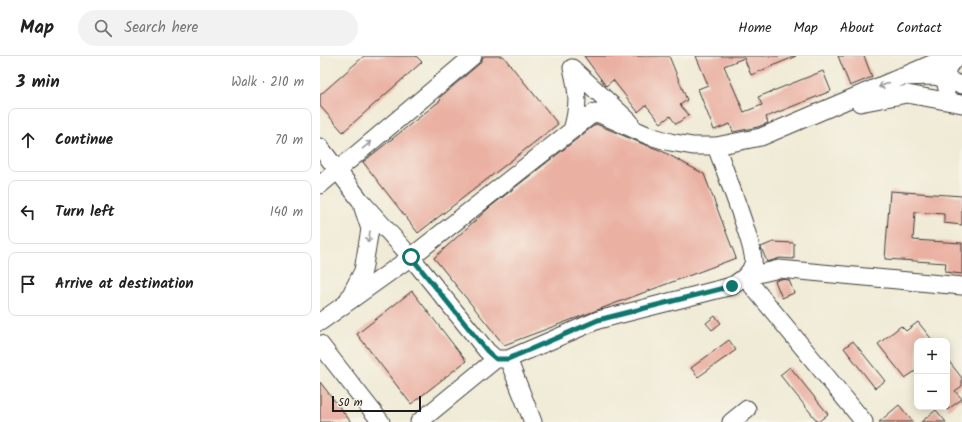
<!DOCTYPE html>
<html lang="en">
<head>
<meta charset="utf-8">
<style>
	:root { --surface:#fff; --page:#f2f2f2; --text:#222; --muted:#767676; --line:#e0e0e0 }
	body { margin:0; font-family:Kalam,sans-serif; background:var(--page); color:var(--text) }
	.controls { position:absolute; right:12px; bottom:12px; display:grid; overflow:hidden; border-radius:8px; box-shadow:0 2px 10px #0003 }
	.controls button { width:36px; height:36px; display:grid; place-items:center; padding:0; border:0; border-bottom:1px solid var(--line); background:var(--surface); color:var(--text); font:20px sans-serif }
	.scale { position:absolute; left:12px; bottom:10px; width:89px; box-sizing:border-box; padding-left:4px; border:2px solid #1c1c1c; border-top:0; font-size:11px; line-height:14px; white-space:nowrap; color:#1c1c1c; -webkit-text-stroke:3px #f7f3e8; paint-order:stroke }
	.stop { position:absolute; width:12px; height:12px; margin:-9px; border:3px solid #0f766e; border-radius:50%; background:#fff }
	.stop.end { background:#0f766e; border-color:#fff; box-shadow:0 1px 4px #0008 }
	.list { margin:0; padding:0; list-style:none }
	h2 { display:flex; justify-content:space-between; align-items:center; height:52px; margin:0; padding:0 16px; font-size:17px }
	h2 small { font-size:13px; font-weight:400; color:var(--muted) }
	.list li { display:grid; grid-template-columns:26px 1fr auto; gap:12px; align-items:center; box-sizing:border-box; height:64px; margin:0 8px 8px; padding:0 8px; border:1px solid var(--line); border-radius:8px }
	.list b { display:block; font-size:15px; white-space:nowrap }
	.list em { font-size:13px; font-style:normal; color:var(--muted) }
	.icon { flex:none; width:22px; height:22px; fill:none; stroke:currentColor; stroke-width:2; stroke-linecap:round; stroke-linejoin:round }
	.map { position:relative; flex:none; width:642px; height:366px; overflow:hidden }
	header { display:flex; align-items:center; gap:24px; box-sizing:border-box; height:56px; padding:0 20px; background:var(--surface); border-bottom:1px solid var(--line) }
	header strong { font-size:19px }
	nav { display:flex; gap:22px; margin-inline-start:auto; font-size:14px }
	.search { width:280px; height:36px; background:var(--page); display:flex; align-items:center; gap:10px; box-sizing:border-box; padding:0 14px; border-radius:22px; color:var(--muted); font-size:15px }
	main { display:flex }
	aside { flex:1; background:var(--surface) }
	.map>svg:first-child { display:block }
	.building { fill:#eab1a3 }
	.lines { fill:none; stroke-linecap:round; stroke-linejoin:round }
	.minor-casing { stroke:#3c3b38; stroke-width:19 }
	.minor { stroke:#fff; stroke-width:17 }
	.oneway { stroke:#999 }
	.route { stroke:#0f766e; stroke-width:5 }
</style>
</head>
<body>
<header>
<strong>Map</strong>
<div class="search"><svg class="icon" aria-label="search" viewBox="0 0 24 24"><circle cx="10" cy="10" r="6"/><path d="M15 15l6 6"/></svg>Search here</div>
<nav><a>Home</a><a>Map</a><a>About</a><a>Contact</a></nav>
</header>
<main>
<aside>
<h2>3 min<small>Walk · 210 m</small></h2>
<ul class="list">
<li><svg class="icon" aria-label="ahead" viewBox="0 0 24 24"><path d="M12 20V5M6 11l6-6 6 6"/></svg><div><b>Continue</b></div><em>70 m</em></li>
<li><svg class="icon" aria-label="left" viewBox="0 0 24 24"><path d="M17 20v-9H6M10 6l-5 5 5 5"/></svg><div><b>Turn left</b></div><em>140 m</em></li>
<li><svg class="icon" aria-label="arrive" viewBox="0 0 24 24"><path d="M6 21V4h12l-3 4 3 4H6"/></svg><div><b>Arrive at destination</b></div></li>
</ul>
</aside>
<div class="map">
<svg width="642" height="366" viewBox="0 0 642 366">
	<rect width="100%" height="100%" fill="#f7f3e8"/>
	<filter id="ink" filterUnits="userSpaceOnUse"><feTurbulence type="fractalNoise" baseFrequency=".025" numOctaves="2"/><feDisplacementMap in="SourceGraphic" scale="8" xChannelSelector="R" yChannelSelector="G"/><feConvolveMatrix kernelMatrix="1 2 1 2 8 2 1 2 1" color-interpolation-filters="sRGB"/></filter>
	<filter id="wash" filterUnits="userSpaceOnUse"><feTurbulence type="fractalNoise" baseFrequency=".012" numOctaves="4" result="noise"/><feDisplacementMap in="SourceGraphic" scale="16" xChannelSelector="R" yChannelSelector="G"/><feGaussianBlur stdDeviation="0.9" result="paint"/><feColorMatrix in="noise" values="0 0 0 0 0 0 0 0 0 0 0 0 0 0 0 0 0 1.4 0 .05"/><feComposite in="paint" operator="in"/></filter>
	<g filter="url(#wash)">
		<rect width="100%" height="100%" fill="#f0ebd6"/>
		<g id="blocks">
			<path class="building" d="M44 0H96L102 6 23 76 0 50V39Z
				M164 0H183L238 68 98 177 43 106 121 44 119 42 159 8Z
				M264 0H349L367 44 360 49 369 59 356 68 350 60 341 67 326 49 318 56 293 24 286 30Z
				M376 0H476L431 19 424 2 404 10 424 56 442 49 438 41 503 15 511 35 446 61 448 67 438 71 413 76 410 68 394 74 378 33 388 29Z
				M518 0H544L552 21 530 30Z
				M276 68 323 88 340 94 384 118 416 202 184 289 114 202 170 151Z
				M570 135 642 140V169L624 167V158L595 156 593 184 642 187V218L625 216 626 207 565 203Z
				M453 186 474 187V203L460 202 447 206 441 191Z
				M460 223 469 224 474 237 462 242 455 225Z
				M92 235 146 305 91 348 37 278Z
				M395 260 401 267 392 274 386 267Z
				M598 266 613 285H597V314L585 322 558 288 581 270 586 275Z
				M409 284 416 294 378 321 371 312Z
				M533 285 565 325 555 332 524 292Z
				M627 303 642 322V330L635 335 642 343 627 354Z
				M470 311 508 358 498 366 460 319Z
				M0 326 31 366H0Z
				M579 349 593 366H559Z
				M616 354 626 366H601Z"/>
		</g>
	</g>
	<g filter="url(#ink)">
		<use href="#blocks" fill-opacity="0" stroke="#3c3b38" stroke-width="1"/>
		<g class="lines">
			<defs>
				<path id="minor" d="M252 12 310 66
					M588 18 616 6 621 0
					M626 19C627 10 633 3 642 0
					M627 33 625 23 627 0
					M540 47 587 38 642 48
					M275 56 327 79 350 86 373 90H396L441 81 581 21 615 20 642 29
					M252 74C259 51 258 35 252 12
					M0 91 40 144 91 201 167 295 176 303H188L278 264 412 230C421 224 430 219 433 208 437 195 402 108 396 90
					M0 129 153 0
					M27 246 43 215 50 173 43 152
					M0 266 91 201 275 56
					M0 288 61 366
					M188 303 213 366
					M99 366 176 303
					M411 366 427 353
					M544 366 425 221 459 213 642 230"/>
			</defs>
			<use href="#minor" class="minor-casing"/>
			<use href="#minor" class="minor"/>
		</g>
		<defs><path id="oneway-shaft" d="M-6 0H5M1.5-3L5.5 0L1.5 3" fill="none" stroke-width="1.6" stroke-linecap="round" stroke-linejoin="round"/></defs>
		<g class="oneway">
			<use href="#oneway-shaft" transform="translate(564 29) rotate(156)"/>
			<use href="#oneway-shaft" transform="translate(47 89) rotate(-40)"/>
			<use href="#oneway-shaft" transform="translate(49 181) rotate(100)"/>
		</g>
	</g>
	<g class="lines" filter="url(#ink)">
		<path class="route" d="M91 201 167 295 176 303H188L278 264 412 230"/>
	</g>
</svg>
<div class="controls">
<button>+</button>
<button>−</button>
</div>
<div class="scale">50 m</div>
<div class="stop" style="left:91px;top:201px"></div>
<div class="stop end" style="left:412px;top:230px"></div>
</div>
</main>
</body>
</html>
